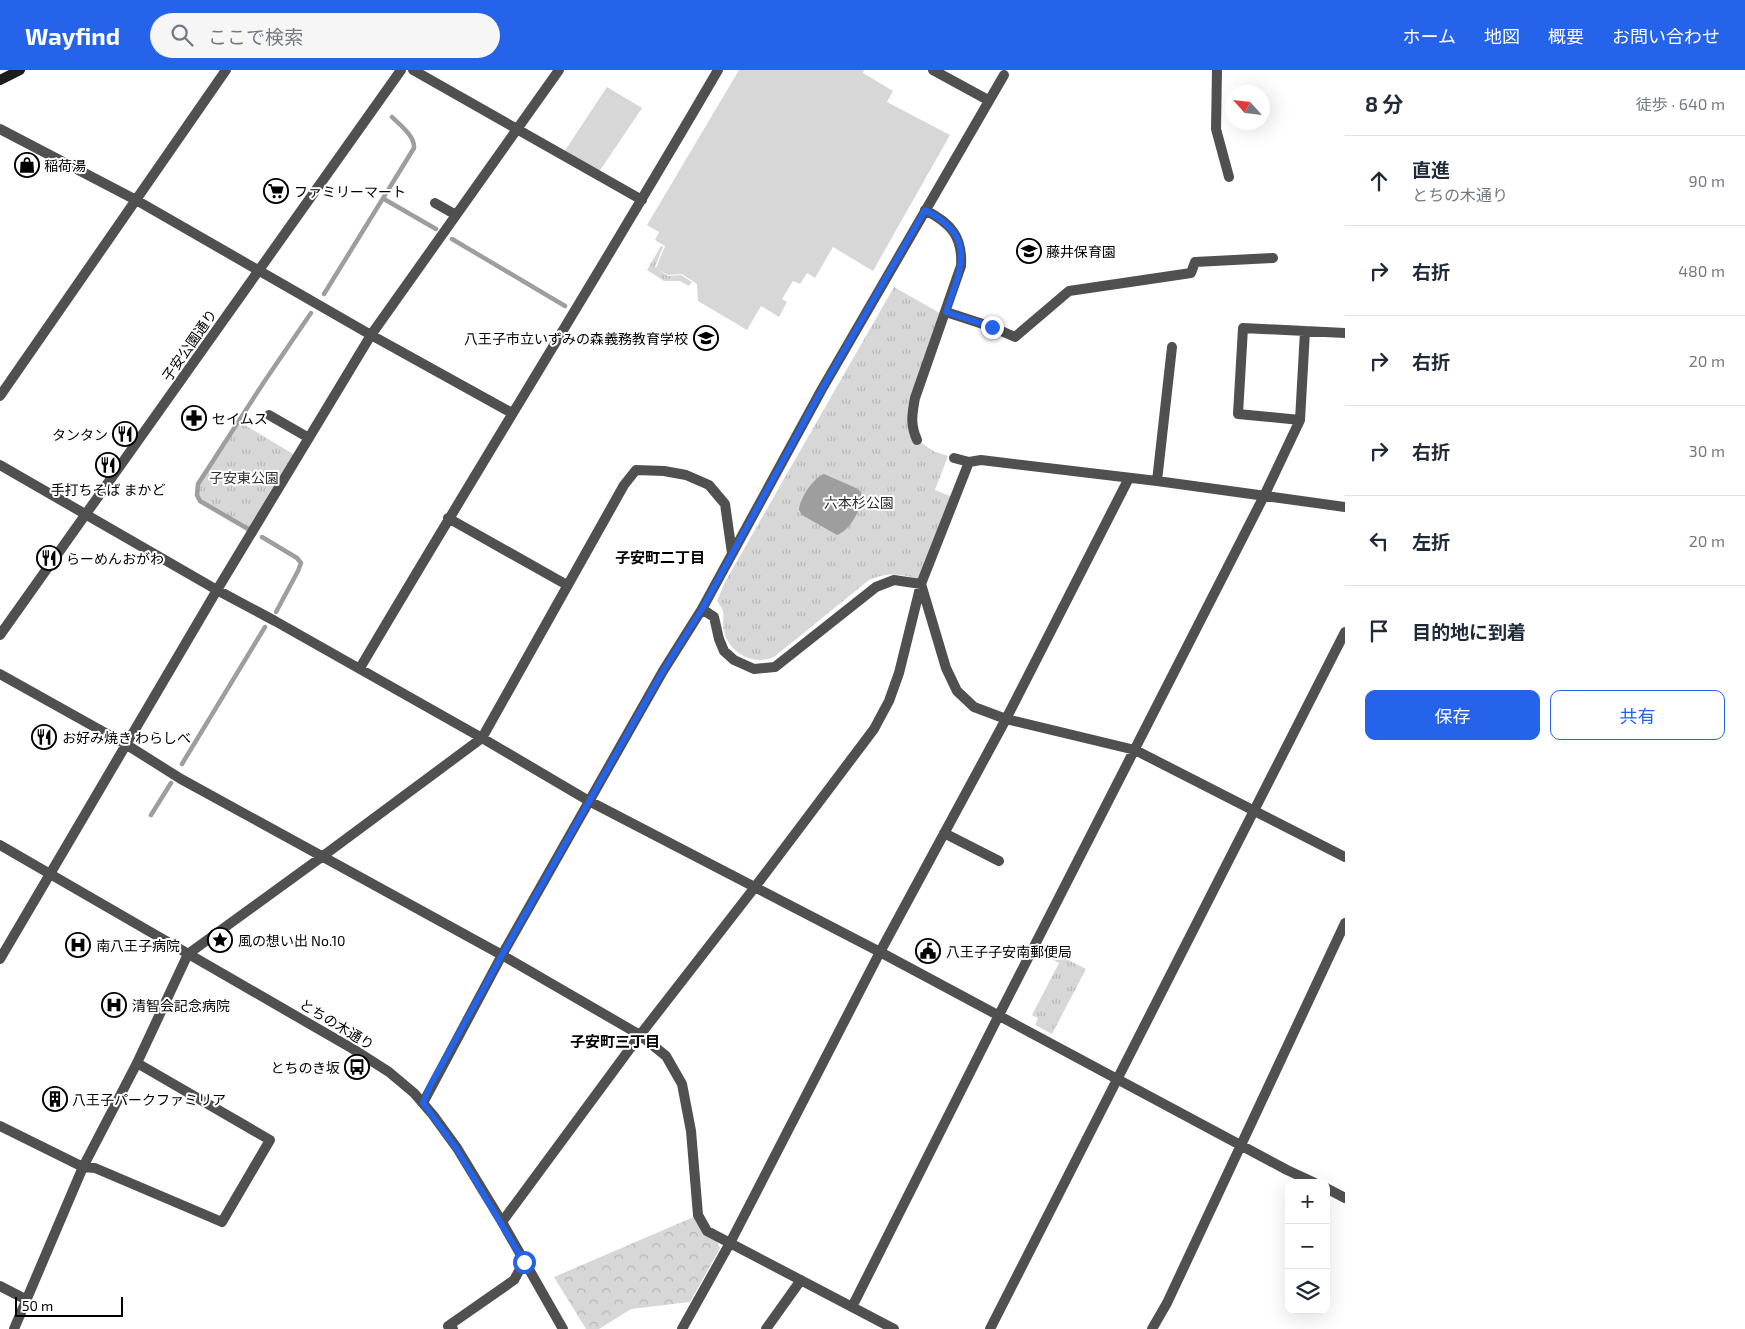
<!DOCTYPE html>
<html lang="ja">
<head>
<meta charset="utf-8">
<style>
	:root { --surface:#fff; --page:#f6f6f7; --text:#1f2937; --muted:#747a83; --line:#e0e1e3; --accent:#2563eb }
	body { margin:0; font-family:"Exo 2","Noto Sans JP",sans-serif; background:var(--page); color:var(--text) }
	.controls { position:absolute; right:15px; bottom:15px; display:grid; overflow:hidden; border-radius:10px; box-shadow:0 5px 20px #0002 }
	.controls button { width:45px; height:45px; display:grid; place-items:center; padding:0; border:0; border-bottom:1px solid var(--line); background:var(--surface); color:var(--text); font:25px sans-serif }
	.compass { position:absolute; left:1225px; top:15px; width:45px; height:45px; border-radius:50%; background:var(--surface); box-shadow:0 5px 20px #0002; rotate:297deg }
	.scale { position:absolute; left:15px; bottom:12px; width:108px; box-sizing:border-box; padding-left:5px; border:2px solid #000; border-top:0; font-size:14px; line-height:18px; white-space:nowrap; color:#000; -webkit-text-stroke:4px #fff; paint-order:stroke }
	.stop { position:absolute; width:15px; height:15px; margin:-11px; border:4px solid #2563eb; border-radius:50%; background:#fff }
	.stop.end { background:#2563eb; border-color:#fff; box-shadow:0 1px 5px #0008 }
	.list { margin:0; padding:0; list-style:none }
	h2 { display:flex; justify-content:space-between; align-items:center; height:65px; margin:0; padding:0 20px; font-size:21px }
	h2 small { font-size:16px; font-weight:400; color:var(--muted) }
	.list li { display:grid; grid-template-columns:32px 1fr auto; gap:15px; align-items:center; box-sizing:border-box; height:90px; padding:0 20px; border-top:1px solid var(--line) }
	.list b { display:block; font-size:19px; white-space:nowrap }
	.list p { margin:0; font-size:16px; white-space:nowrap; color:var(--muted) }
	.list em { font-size:16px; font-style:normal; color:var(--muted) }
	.actions { display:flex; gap:10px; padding:15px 20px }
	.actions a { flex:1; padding:11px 0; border:1px solid var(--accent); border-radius:10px; text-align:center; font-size:18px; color:var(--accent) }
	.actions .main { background:var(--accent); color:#fff }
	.icon { flex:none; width:28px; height:28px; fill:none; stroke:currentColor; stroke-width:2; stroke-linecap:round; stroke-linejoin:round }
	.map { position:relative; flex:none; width:1345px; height:1259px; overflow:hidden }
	header { display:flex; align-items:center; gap:30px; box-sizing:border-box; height:70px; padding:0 25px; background:var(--accent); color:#fff }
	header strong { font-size:24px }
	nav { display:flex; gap:28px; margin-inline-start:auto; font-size:18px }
	.search { width:350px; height:45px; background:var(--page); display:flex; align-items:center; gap:12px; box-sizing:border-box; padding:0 18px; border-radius:28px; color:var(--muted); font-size:19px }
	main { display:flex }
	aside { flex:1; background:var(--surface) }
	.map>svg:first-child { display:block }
	.grass { fill:url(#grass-tufts) }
	.forest { fill:url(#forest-crowns) }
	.pitch { fill:#d7d7d7 }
	.water { fill:#9e9e9e }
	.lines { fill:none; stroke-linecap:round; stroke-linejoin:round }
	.stream { stroke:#9e9e9e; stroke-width:4.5 }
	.minor { stroke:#505050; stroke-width:10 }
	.tertiary { stroke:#505050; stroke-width:10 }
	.secondary { stroke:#1d1d1d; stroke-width:10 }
	.route { stroke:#2563eb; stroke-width:6 }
	.labels { text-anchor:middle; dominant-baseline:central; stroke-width:4; stroke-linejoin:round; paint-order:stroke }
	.poi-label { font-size:14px; fill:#000; stroke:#fff; text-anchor:start }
	.street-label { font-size:14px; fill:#000; stroke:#fff }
	.park-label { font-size:14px; fill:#2e2e2e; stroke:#fff }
	.neighbourhood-label { font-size:15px; font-weight:bold; fill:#000; stroke:#fff }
</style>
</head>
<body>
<header>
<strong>Wayfind</strong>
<div class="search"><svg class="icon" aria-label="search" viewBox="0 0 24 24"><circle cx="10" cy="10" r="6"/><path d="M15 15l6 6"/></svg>ここで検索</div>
<nav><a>ホーム</a><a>地図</a><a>概要</a><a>お問い合わせ</a></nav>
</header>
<main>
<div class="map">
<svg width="1345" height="1259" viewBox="0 0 1345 1259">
	<defs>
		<pattern id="grass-tufts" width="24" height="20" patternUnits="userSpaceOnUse" patternTransform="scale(1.25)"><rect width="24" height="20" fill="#d7d7d7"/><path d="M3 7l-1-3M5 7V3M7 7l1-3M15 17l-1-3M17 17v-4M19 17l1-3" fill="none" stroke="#b7b7b7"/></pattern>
		<pattern id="forest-crowns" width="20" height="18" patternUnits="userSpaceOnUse" patternTransform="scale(1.25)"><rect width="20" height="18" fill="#d7d7d7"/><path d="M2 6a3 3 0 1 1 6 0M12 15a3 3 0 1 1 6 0" fill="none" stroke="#b7b7b7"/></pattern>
	</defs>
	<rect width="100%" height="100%" fill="#fff"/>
	<path class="grass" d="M661 176 663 177 655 197 668 206 681 205 692 212 689 216 680 211H664L647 200Z
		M894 217 945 246 915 328 917 370 935 382 948 386 935 420 955 428 922 511C904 503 887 502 869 510L774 587C753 596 729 583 724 561 721 546 728 545 717 531L725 512Z
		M238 351 298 387 253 462 200 431 197 425 198 414Z
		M1041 876 1086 899 1052 964 1035 955 1038 948 1032 945 1059 893 1038 881Z"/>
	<path class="forest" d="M696 1146 715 1167 720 1178 690 1232 631 1239 599 1259H586L554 1207Z"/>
	<path class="pitch" d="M739 0H864L863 3 893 21 887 32 950 65 873 201 833 177 815 208 807 203 800 214 793 211 782 229 787 232 779 247 761 236 747 260 698 231 697 214 682 204 668 205 656 198 665 176 655 170 659 162 647 155Z
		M607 17 642 38 597 105 562 85Z"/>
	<path class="water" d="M824 404 856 418 861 422C863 437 851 460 837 465L802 445 799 440C799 429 814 407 824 404Z"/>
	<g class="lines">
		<path class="stream" d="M384 129 436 159
			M452 169 565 236
			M324 224 414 78C415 66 400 55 392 47
			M248 459 200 431 197 425 198 414 264 312 311 243
			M262 467 297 488 301 493 298 501 276 542
			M182 694 265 557
			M151 745 171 713"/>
		<path class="minor" d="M413 0 642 130
			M933 0 988 30
			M1217 0 1216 59 1229 107
			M0 59 136 130 371 265 512 343
			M435 133 456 145
			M946 242 992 257 1015 267 1069 221 1191 203 1195 192 1273 188
			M0 326 226 0
			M269 345 309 368
			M1300 350 1238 344 1243 258 1345 263
			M917 370C910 354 912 345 915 328L961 196C963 167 951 153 925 140
			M954 388 969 392
			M0 395 217 520 275 551 482 668 589 731 880 882 1006 649 1129 408
			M1157 411 1172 277
			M448 448 567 515
			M702 539 714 547 719 569 724 581 734 590 754 599 775 597 876 517 894 510 921 514 946 598 957 621 974 637 1006 649 1135 680 1345 787
			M360 598C478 398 601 201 718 0
			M0 604 127 675 181 709 502 885 640 965 666 986 682 1014 691 1061 698 1145 707 1161 894 1259
			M944 763 999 791
			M0 889 217 520 371 265 559 0
			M423 1033 502 885 663 601 702 539 822 319 1004 5
			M0 1056 83 1097 95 1098 222 1152 270 1070 137 993
			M1326 1118 1345 1128
			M502 1152 640 965 755 817 874 659 889 631 899 603 921 514 969 392 981 390 1157 411 1345 437
			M0 1216 27 1230
			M852 1237 999 945 1264 426 1300 350 1305 261
			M14 1259 83 1097 137 993 188 884 323 786 482 668 624 415 636 400 664 401 686 405 709 415 725 434 732 483
			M453 1259 448 1256 514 1210 524 1192
			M682 1259 730 1173 880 882 1287 1100 1315 1113
			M766 1259 801 1210
			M1152 1259 1167 1233 1345 853"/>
		<path class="tertiary" d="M0 565 401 0
			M0 775 353 979 389 1002 414 1023 433 1045 457 1078 502 1152 563 1259
			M990 1259 1345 562"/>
		<path class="secondary" d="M0 10 20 0"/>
	</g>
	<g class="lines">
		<path class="route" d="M524 1192 456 1078 423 1033 430 1016 502 885 663 601 702 539 822 319 925 140C978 167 961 197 946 242L992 257"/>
	</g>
	<defs>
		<symbol id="shop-ring" viewBox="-11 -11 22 22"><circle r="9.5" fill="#fff" stroke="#000" stroke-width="1.5"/><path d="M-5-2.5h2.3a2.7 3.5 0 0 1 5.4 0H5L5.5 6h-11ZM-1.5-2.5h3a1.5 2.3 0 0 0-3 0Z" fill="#000"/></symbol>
		<symbol id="supermarket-ring" viewBox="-11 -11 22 22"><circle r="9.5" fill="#fff" stroke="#000" stroke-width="1.5"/><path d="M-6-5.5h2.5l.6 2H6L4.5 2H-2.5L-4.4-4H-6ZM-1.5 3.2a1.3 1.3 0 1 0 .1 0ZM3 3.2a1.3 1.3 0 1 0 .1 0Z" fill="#000"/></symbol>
		<symbol id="school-ring" viewBox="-11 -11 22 22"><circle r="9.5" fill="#fff" stroke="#000" stroke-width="1.5"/><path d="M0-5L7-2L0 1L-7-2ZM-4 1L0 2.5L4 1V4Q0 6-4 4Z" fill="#000"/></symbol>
		<symbol id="pharmacy-ring" viewBox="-11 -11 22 22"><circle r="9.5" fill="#fff" stroke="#000" stroke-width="1.5"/><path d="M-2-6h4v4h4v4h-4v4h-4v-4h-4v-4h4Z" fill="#000"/></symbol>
		<symbol id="restaurant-ring" viewBox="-11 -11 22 22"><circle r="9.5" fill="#fff" stroke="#000" stroke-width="1.5"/><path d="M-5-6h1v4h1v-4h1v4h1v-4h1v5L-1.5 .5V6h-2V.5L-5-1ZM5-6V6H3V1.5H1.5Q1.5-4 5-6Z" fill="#000"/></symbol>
		<symbol id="sight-ring" viewBox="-11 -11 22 22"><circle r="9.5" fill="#fff" stroke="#000" stroke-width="1.5"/><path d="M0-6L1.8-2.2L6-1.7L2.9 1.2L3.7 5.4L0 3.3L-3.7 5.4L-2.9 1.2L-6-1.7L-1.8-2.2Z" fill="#000"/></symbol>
		<symbol id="hospital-ring" viewBox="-11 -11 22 22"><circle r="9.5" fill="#fff" stroke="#000" stroke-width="1.5"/><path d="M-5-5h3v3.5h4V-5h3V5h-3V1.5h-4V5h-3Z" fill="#000"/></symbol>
		<symbol id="civic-ring" viewBox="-11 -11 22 22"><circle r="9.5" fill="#fff" stroke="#000" stroke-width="1.5"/><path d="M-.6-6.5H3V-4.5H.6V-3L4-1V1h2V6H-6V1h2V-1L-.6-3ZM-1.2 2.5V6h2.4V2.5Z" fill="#000"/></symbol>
		<symbol id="bus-ring" viewBox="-11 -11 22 22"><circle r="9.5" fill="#fff" stroke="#000" stroke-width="1.5"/><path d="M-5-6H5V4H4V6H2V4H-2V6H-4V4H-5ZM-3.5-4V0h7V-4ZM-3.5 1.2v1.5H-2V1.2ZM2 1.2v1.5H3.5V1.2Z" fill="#000"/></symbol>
		<symbol id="building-ring" viewBox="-11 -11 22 22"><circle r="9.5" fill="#fff" stroke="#000" stroke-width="1.5"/><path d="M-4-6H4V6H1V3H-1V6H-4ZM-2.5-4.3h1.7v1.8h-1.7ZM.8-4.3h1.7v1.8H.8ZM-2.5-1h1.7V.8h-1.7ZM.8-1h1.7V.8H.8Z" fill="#000"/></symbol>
	</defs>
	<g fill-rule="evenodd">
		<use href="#shop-ring" x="13" y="81" width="28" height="28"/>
		<use href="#supermarket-ring" x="262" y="107" width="28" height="28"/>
		<use href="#school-ring" x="1015" y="167" width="28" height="28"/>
		<use href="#school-ring" x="692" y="254" width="28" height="28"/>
		<use href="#pharmacy-ring" x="180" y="334" width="28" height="28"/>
		<use href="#restaurant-ring" x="111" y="350" width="28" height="28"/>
		<use href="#restaurant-ring" x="94" y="381" width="28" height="28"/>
		<use href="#restaurant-ring" x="35" y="474" width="28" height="28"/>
		<use href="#restaurant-ring" x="30" y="653" width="28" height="28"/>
		<use href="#sight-ring" x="206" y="856" width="28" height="28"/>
		<use href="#hospital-ring" x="64" y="861" width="28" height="28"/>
		<use href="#civic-ring" x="914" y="867" width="28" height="28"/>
		<use href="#hospital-ring" x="100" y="921" width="28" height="28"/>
		<use href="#bus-ring" x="343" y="983" width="28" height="28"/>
		<use href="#building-ring" x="41" y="1015" width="28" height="28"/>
	</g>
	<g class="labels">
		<g class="poi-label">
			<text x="44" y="95">稲荷湯</text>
			<text x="294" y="121">ファミリーマート</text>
			<text x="1046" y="181">藤井保育園</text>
			<text x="688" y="268" text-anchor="end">八王子市立いずみの森義務教育学校</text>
			<text x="212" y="348">セイムス</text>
			<text x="108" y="364" text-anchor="end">タンタン</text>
			<text x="108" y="419" text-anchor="middle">手打ちそば まかど</text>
			<text x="66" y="488">らーめんおがわ</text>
			<text x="62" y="667">お好み焼き わらしべ</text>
			<text x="238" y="870">風の想い出 No.10</text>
			<text x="96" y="875">南八王子病院</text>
			<text x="946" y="881">八王子子安南郵便局</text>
			<text x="132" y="935">清智会記念病院</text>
			<text x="340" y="997" text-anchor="end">とちのき坂</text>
			<text x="72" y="1029">八王子パークファミリア</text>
		</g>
		<g class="street-label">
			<text transform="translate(189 275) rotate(-55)">子安公園通り</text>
			<text transform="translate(337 954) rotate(31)">とちの木通り</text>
		</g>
		<g class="park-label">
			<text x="244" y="407">子安東公園</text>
			<text x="859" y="432">六本杉公園</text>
		</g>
		<g class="neighbourhood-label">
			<text x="660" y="487">子安町二丁目</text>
			<text x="615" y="971">子安町三丁目</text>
		</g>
	</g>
</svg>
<div class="controls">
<button>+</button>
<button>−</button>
<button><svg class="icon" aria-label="layers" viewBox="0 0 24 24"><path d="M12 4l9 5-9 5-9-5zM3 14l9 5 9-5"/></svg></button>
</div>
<svg class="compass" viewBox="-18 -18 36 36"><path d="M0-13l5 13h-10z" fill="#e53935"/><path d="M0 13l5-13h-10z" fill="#747a83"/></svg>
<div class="scale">50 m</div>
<div class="stop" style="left:524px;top:1192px"></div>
<div class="stop end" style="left:992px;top:257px"></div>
</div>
<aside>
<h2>8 分<small>徒歩 · 640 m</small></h2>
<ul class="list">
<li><svg class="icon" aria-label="ahead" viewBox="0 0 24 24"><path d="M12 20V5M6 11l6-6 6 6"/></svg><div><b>直進</b><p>とちの木通り</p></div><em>90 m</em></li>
<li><svg class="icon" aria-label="right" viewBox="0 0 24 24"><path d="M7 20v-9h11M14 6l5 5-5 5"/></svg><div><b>右折</b></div><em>480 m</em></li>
<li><svg class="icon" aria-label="right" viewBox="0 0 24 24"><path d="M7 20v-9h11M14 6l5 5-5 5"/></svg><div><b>右折</b></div><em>20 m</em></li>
<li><svg class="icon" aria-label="right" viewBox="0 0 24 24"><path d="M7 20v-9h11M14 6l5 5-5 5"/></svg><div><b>右折</b></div><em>30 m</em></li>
<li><svg class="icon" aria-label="left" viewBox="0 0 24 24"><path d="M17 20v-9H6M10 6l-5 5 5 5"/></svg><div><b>左折</b></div><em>20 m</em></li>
<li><svg class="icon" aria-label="arrive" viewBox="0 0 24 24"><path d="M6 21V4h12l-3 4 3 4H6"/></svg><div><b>目的地に到着</b></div></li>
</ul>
<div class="actions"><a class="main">保存</a><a>共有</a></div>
</aside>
</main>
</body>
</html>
